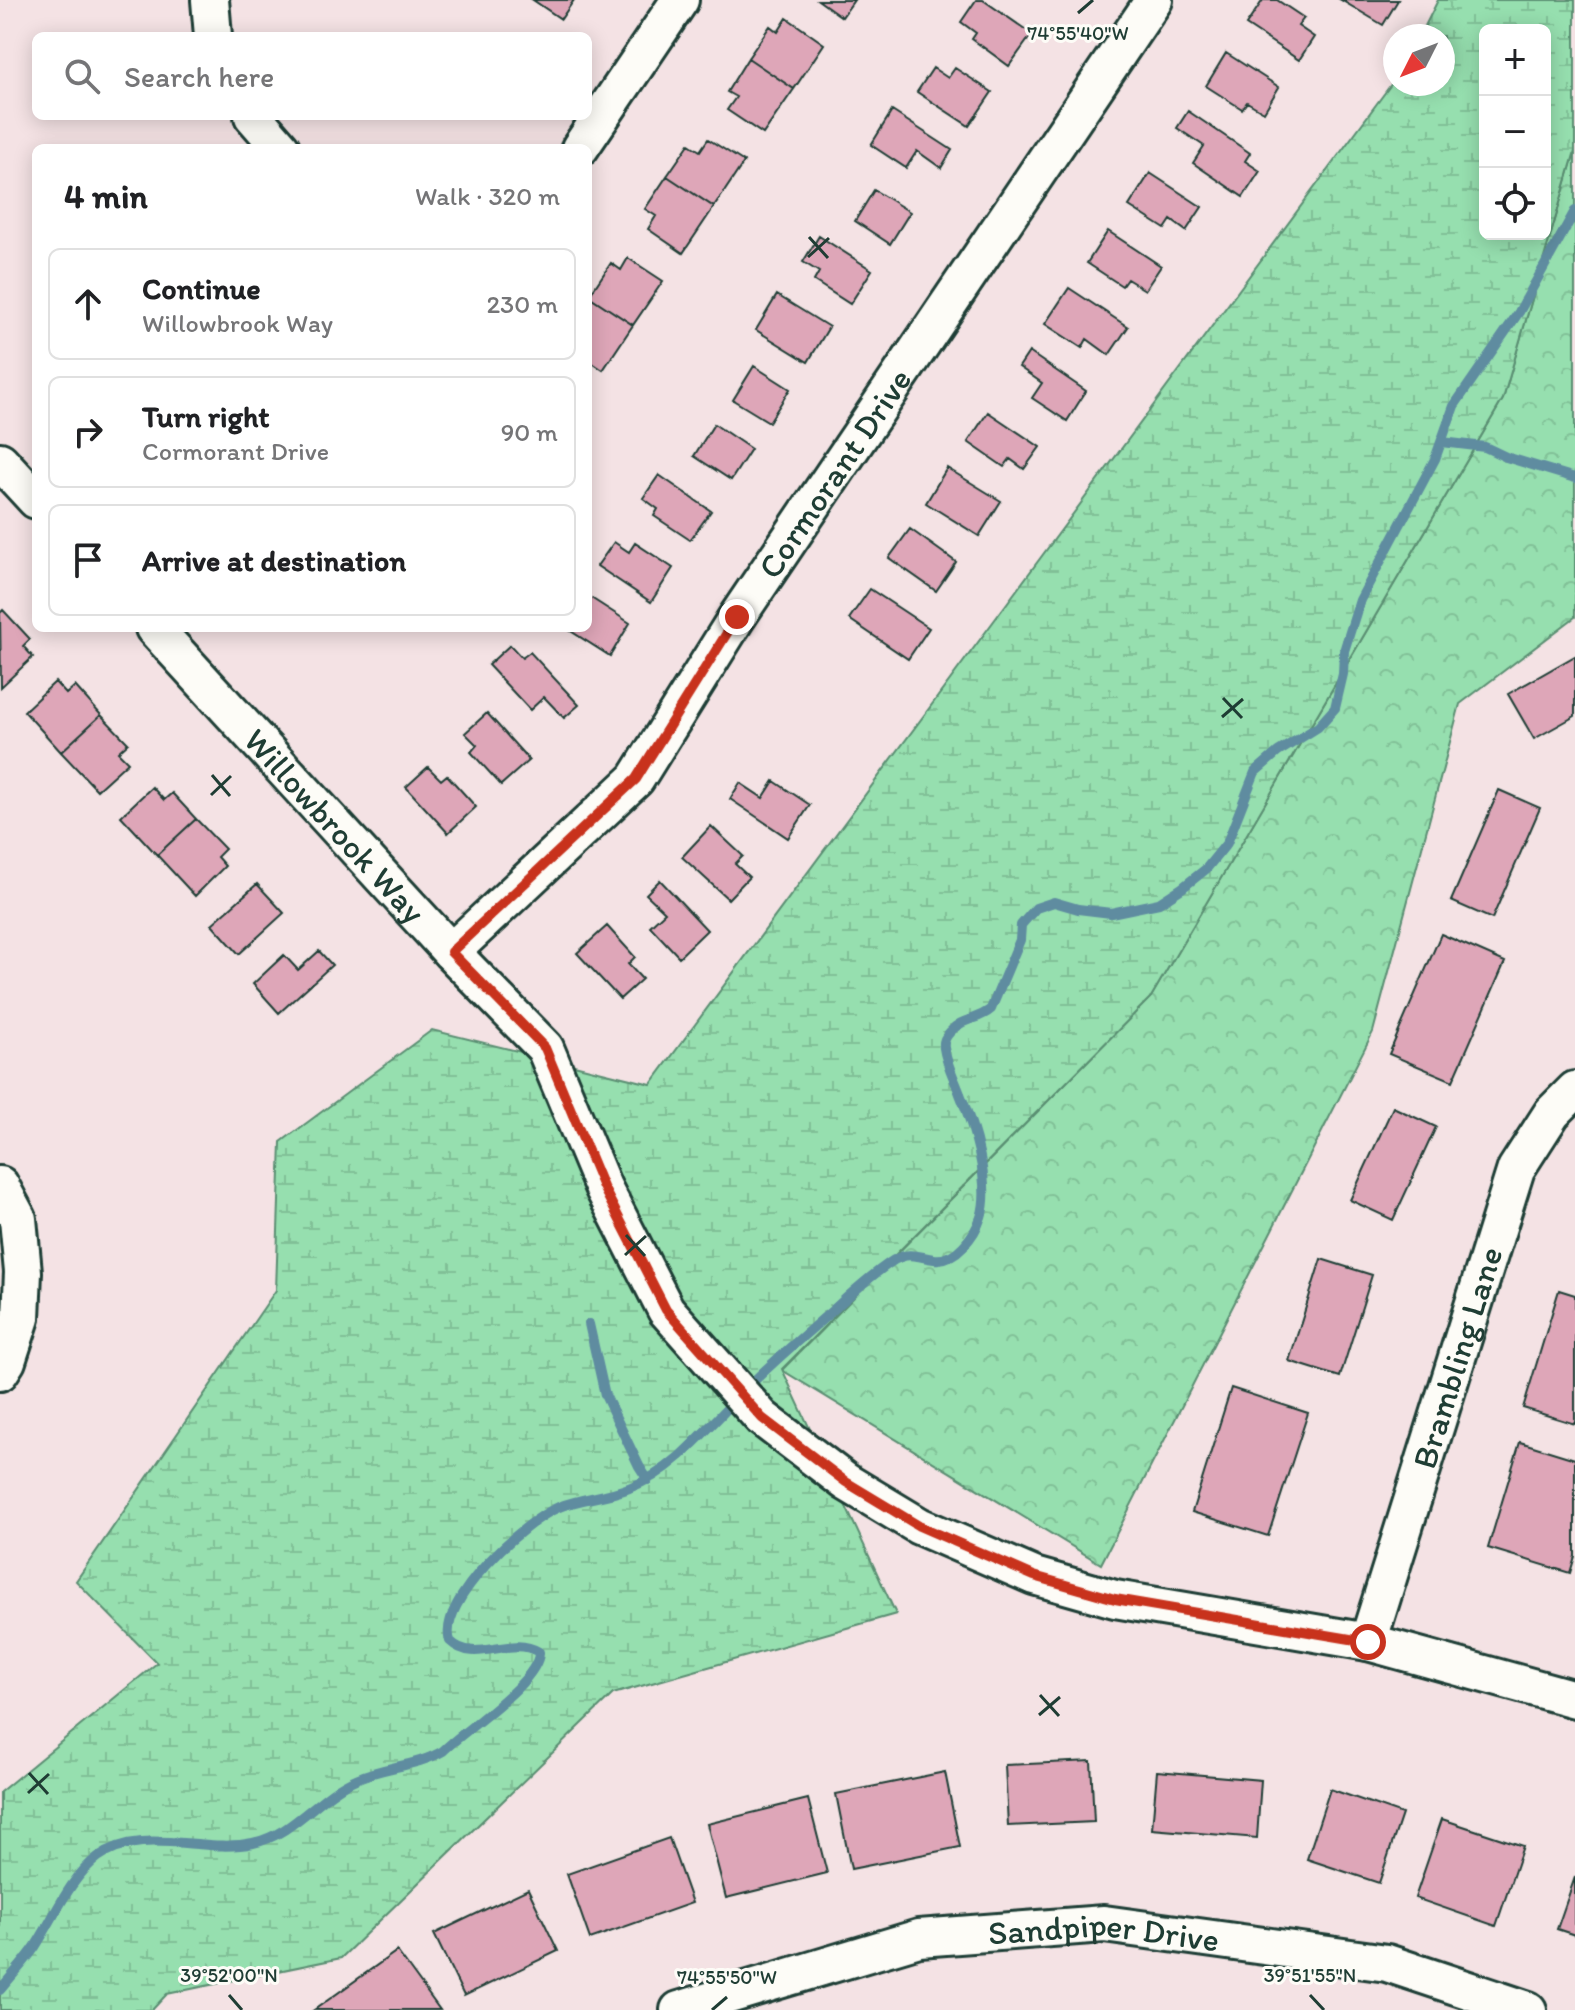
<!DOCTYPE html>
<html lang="en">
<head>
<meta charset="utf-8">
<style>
	:root { --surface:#fff; --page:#f2f2f2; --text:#202124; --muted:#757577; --line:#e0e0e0 }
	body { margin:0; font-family:Itim,sans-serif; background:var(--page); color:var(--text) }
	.controls { position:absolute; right:24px; top:24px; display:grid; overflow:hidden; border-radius:12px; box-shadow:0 4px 20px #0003 }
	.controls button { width:72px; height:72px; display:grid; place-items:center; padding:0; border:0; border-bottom:2px solid var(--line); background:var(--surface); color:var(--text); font:40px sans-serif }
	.compass { position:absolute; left:1383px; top:24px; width:72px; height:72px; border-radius:50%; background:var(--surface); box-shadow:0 4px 20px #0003; rotate:228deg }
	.stop { position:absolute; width:24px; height:24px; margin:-18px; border:6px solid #c8321e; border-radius:50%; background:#fff }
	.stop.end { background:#c8321e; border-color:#fff; box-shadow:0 2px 8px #0008 }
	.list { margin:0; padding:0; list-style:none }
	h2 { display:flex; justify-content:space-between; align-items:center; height:104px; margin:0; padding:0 32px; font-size:34px }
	h2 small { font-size:26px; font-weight:400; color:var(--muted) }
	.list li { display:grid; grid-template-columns:52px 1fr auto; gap:24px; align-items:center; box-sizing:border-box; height:112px; margin:0 16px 16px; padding:0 16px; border:2px solid var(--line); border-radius:12px }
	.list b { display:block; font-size:30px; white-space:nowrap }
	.list p { margin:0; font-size:26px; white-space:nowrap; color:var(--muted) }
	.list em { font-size:26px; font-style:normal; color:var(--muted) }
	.icon { flex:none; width:44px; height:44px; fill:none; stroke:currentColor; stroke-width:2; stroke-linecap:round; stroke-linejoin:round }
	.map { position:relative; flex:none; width:1575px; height:2010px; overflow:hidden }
	.search { position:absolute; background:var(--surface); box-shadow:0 4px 20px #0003; left:32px; top:32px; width:560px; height:88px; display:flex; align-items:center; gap:20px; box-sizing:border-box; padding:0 28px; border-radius:12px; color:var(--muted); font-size:30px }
	.panel { position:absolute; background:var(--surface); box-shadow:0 4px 20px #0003; left:32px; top:144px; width:560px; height:488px; border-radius:12px }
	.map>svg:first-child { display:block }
	.forest { fill:url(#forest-crowns); stroke:#5a8e72; stroke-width:2 }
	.wetland { fill:url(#wetland-marsh); stroke:#5a8e72; stroke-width:2; fill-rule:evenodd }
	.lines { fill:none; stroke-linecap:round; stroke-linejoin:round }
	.stream { stroke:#5f8ca0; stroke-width:10 }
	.building { fill:#dea6b8; stroke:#1f3d34; stroke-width:2 }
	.street-casing { stroke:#1f3d34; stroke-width:42 }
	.street { stroke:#fdfcf7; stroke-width:36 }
	.route { stroke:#c8321e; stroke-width:10 }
	.ticks { fill:none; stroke:#1f3d34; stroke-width:3 }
	.labels { text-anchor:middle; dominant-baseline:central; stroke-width:6; stroke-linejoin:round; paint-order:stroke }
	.street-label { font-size:34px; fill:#1f3d34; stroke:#fdfcf7 }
	.ticks-label { font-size:20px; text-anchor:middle; fill:#1f3d34; stroke:#fdfcf7; stroke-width:6; stroke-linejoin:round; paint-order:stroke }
</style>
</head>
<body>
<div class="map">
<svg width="1575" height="2010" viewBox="0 0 1575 2010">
	<defs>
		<pattern id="forest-crowns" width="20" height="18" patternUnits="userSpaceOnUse" patternTransform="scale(2)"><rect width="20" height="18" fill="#96dfaf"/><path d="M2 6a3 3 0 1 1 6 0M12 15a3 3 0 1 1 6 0" fill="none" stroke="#81c097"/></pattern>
		<pattern id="wetland-marsh" width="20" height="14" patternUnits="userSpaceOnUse" patternTransform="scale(2)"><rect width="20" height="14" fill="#96dfaf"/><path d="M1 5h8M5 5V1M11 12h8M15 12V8" fill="none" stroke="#81c097"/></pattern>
	</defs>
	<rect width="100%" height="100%" fill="#f4e2e4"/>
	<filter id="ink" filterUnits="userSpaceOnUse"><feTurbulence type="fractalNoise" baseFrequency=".0125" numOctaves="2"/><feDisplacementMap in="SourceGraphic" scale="16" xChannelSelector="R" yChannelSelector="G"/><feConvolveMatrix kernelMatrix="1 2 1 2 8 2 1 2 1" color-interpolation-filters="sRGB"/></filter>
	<g filter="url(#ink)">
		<path class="forest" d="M1575 151V617L1460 704 1373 1032 1101 1564 782 1370 1151 997 1503 399Z"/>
		<path class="wetland" d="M1438 0H1575V151L1503 399 1151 997 782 1369 896 1614 613 1694 341 1958 167 1994 152 2010H0V1792L157 1663 76 1581 276 1290 281 1142 432 1030 651 1084 1395 79V84H1443V36H1420ZM1485 30H1545V234H1485Z"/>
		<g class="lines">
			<path class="stream" d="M1442 442 1485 447 1506 457 1575 478
				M589 1324 605 1395 639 1466 648 1480
				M0 1990C11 1976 25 1962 35 1947 54 1918 69 1879 98 1857 142 1825 203 1854 253 1843 295 1834 318 1795 356 1779 384 1766 416 1767 443 1751 465 1729 540 1681 539 1652 509 1634 476 1666 450 1641 437 1601 524 1521 559 1507 581 1498 607 1497 629 1488 648 1481 665 1469 680 1456 705 1433 728 1407 752 1383 778 1357 806 1334 833 1310 853 1292 872 1274 894 1260 910 1251 918 1257 934 1259 956 1262 975 1235 981 1217 992 1184 973 1125 960 1094 955 1080 946 1063 944 1048 943 1042 946 1036 950 1032 961 1018 979 1020 991 1009L1020 940 1021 925 1036 908 1054 902 1078 909 1111 913 1159 903 1182 888 1206 869 1227 843 1255 772 1278 752 1318 727 1335 708 1343 674 1344 651 1360 600 1435 459 1454 406 1519 312 1575 211"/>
		</g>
		<path class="building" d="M533 0H574L561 19Z
			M818 0H854L842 17Z
			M976 0H983L1032 34 1009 66 972 39 976 33 961 22Z
			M1263 0H1277L1304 18 1298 26 1314 37 1299 60 1246 25Z
			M1341 0H1398L1383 25Z
			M787 18 824 44 794 89 748 58 770 26 778 32Z
			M1226 53 1279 87 1264 112 1247 102 1242 109 1206 86Z
			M748 58 794 89 763 134 727 110 736 97 727 92Z
			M933 68 948 78 955 68 992 92 969 126 917 92Z
			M892 111 952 150 941 168 917 151 906 168 871 145Z
			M1188 111 1250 153 1245 161 1260 171 1243 197 1193 163 1204 146 1177 128Z
			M708 139 744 162 714 207 667 176 689 144 700 151Z
			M1150 173 1202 207 1186 231 1171 220 1165 229 1129 206Z
			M667 176 714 207 683 253 648 229 656 216 645 209Z
			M874 190 910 212 890 244 855 221Z
			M1108 231 1161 266 1145 290 1127 279 1122 286 1087 263Z
			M819 236 872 270 850 304 814 281 819 272 803 262Z
			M628 258 663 281 633 325 589 296 611 263 621 270Z
			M1069 288 1128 327 1109 355 1087 339 1082 348 1045 324Z
			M777 295 829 327 808 362 756 330Z
			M589 296 633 325 603 370 588 360Z
			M1029 352 1086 391 1067 421 1032 398 1042 383 1019 367Z
			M754 366 790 389 769 422 733 400Z
			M988 412 1040 447 1024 469 1010 459 1004 467 968 442Z
			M714 424 751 449 731 480 694 456Z
			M947 468 1001 501 979 536 926 503Z
			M659 475 711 511 690 540 654 516 658 509 643 498Z
			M910 529 956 562 936 591 889 558Z
			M614 542 629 552 635 543 673 568 651 602 597 566Z
			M870 589 929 628 908 659 849 619Z
			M588 596 630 623 610 656 566 628H588Z
			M3 610 30 639 23 646 33 657 1 687 0 613Z
			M510 645 522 658 530 652 579 705 564 718 544 697 530 710 488 665Z
			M1575 656V716L1534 739 1508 694Z
			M55 682 66 694 75 686 101 715 61 752 24 711Z
			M487 713 529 760 501 785 471 752 477 745 465 733Z
			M101 715 128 743 118 752 128 762 97 790 61 752Z
			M428 767 441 780 447 775 476 807 448 833 406 787Z
			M774 781 810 805 788 838 730 799 740 783 763 798Z
			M152 787 164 800 172 793 196 819 157 855 121 816Z
			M1499 790 1540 808 1492 919 1451 901Z
			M196 819 225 849 217 857 225 866 195 896 157 855Z
			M711 826 743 856 735 864 749 877 728 899 682 857Z
			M660 880 707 930 679 957 650 926 665 912 646 894Z
			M257 884 284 913 239 954 212 924Z
			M607 926 635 957 628 964 642 979 620 999 577 953Z
			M1441 934 1505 962 1453 1081 1389 1054Z
			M319 951 332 965 279 1013 253 984 284 955 298 970Z
			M1393 1107 1436 1127 1393 1220 1350 1200Z
			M1321 1259 1372 1275 1340 1377 1289 1361Z
			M1559 1290 1575 1295V1424L1523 1408Z
			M1231 1388 1308 1413 1268 1536 1192 1512Z
			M1520 1442 1575 1459V1556L1570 1573 1488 1548Z
			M1091 1761 1094 1822 1008 1826 1005 1765Z
			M1157 1771 1261 1780 1257 1838 1152 1829Z
			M945 1772 960 1847 851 1869 836 1794Z
			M1330 1789 1402 1814 1379 1883 1307 1859Z
			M808 1799 827 1873 726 1898 707 1824Z
			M1442 1819 1523 1846 1496 1926 1415 1898Z
			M669 1838 692 1903 590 1939 567 1874Z
			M1575 1877V1935L1557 1929Z
			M528 1889 558 1951 464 1996 434 1934Z
			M397 1951 440 2010H314Z"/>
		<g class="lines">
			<defs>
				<g id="street">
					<path d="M210 0 213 36"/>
					<path d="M253 116 281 148"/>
					<path d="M580 148 680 0"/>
					<path d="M0 461 36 500"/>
					<path id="s1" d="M154 628 451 952 545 1048 603 1187 666 1310 762 1418 846 1482 919 1526 1034 1576 1115 1599 1368 1642 1575 1699"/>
					<path id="s2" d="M451 952 636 779 737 617 1154 0"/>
					<path d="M0 1185 18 1219 23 1272 21 1318 7 1361 0 1372"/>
					<path id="s3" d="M1368 1642 1516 1169 1552 1113 1575 1090"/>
					<path id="s4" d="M679 2010 919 1938 1104 1924 1387 1963 1528 2010"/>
				</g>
			</defs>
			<use href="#street" class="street-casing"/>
			<use href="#street" class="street"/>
		</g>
	</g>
	<g class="lines" filter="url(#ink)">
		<path class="route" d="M737 617 636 779 451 952 545 1048 603 1187 666 1310 762 1418 846 1482 919 1526 1034 1576 1115 1599 1368 1642"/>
	</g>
	<path class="ticks" d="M1078 13 1093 0M809 237 828 258M808 257 829 238M1223 698 1242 718M1222 717 1243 699M212 775 230 796M211 795 231 776M626 1235 645 1256M625 1255 646 1236M1040 1695 1059 1716M1039 1715 1060 1697M29 1773 48 1794M28 1793 49 1774M229 1995 242 2010M1310 1995 1324 2010M712 2010 727 1997"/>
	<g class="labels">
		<g class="street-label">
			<text stroke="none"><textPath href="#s2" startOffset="618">Cormorant Drive</textPath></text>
			<text stroke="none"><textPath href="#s1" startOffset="268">Willowbrook Way</textPath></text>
			<text stroke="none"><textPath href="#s3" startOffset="298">Brambling Lane</textPath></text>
			<text stroke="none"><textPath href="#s4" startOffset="436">Sandpiper Drive</textPath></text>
		</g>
	</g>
	<g class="ticks-label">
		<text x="1078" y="40">74°55'40"W</text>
		<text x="229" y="1982">39°52'00"N</text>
		<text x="1310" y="1982">39°51'55"N</text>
		<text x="727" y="1984">74°55'50"W</text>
	</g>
</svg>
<div class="controls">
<button>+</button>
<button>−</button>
<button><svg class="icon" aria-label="locate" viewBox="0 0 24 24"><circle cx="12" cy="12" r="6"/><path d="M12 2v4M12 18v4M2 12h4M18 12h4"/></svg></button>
</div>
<svg class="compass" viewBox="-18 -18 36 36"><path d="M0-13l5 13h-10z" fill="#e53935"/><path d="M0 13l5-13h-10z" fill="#757577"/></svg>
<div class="stop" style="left:1368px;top:1642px"></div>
<div class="stop end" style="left:737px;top:617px"></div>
<div class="search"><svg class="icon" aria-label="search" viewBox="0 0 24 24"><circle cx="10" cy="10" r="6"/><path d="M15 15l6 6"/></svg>Search here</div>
<section class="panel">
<h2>4 min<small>Walk · 320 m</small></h2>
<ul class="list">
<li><svg class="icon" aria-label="ahead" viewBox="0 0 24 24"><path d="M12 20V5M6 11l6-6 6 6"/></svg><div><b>Continue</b><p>Willowbrook Way</p></div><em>230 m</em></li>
<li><svg class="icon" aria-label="right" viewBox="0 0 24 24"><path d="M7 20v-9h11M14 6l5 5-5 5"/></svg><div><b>Turn right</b><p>Cormorant Drive</p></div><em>90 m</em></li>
<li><svg class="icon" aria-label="arrive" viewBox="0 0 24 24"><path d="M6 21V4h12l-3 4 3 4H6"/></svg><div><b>Arrive at destination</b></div></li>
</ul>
</section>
</div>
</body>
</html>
